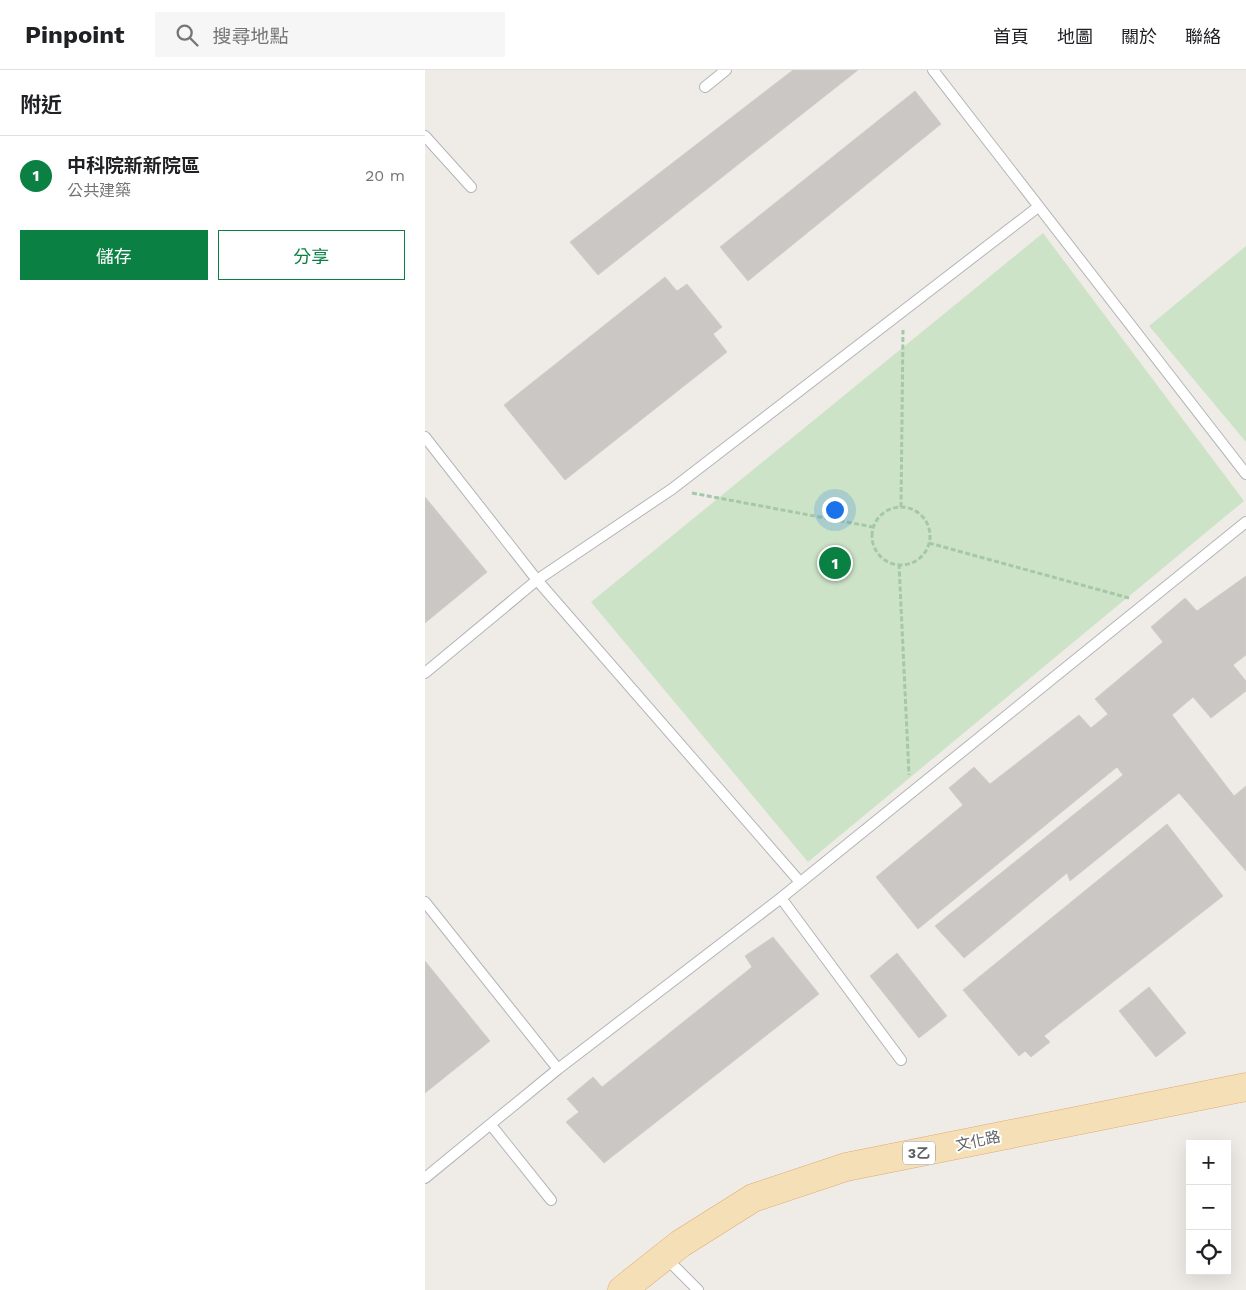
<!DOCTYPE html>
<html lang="zh-TW">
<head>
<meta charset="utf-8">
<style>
	:root { --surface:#fff; --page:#f6f6f6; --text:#202124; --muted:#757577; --line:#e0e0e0; --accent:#0b8043 }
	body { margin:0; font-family:"Work Sans","Noto Sans TC",sans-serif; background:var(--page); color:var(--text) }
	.controls { position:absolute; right:15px; bottom:15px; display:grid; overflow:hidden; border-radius:0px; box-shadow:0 5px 20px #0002 }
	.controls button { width:45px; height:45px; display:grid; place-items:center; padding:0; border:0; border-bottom:1px solid var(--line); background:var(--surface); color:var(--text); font:25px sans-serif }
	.you { position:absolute; left:409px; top:439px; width:18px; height:18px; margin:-12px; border:4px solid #fff; border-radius:50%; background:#1a73e8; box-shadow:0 0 0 8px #1a73e833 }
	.badge { display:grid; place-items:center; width:32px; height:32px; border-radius:50%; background:var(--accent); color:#fff; font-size:16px; font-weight:700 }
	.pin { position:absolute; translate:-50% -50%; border:2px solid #fff; box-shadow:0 1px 5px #0006 }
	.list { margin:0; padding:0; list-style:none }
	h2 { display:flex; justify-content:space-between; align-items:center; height:65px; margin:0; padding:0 20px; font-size:21px }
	h2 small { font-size:16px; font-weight:400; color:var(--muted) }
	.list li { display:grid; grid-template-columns:32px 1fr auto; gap:15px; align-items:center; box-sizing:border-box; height:80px; padding:0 20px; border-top:1px solid var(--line) }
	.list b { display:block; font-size:19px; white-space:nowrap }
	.list p { margin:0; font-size:16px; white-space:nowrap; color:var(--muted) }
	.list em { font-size:16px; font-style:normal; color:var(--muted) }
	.actions { display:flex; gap:10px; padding:15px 20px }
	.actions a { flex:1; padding:11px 0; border:1px solid var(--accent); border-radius:0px; text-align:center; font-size:18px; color:var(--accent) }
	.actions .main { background:var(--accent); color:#fff }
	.icon { flex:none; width:28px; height:28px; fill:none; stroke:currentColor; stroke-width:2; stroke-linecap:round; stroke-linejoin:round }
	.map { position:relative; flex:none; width:821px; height:1220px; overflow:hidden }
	header { display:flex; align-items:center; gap:30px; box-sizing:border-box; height:70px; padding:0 25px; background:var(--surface); border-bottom:1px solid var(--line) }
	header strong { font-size:24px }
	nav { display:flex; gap:28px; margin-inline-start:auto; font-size:18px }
	.search { width:350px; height:45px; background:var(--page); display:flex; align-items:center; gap:12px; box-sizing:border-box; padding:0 18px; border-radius:0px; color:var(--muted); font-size:19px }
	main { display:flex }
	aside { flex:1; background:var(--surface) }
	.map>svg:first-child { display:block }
	.green { fill:#cde3c7 }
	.building { fill:#cac7c4; stroke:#d3cdc6 }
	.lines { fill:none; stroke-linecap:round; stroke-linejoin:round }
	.service-casing { stroke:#b2b5b8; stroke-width:12 }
	.primary-casing { stroke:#e0ab6f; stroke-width:29 }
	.path { stroke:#a4c8a8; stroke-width:3; stroke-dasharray:5 2.5; stroke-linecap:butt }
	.service { stroke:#fff; stroke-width:10 }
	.primary { stroke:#f5dfb6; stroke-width:28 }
	.labels { text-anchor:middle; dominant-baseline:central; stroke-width:4; stroke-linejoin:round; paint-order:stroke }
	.shield { fill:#fff; stroke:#8f9294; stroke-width:1 }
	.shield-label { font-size:14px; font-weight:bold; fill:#5f6366 }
	.street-label { font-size:15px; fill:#5f6366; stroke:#fff }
</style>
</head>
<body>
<header>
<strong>Pinpoint</strong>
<div class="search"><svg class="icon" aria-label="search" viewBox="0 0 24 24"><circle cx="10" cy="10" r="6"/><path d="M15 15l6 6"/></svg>搜尋地點</div>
<nav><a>首頁</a><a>地圖</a><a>關於</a><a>聯絡</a></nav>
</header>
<main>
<aside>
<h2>附近<small></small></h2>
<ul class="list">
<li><span class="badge">1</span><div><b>中科院新新院區</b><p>公共建築</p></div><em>20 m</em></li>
</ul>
<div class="actions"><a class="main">儲存</a><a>分享</a></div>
</aside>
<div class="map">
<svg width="821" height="1220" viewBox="0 0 821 1220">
	<rect width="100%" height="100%" fill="#efece7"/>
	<path class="green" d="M618 163 819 431 383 792 166 532Z
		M821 176V372L724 256Z"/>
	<path class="building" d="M368 0H433L173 205 145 172Z
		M490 21 516 54 323 211 295 177Z
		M240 207 252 221 262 214 297 257 288 264 302 282 140 410 79 335Z
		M0 427 62 502 0 553Z
		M821 506V585L808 595 821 611V621L786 648 768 627 747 645 809 726 821 716V801L754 723 645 811 642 803 539 888 510 856 698 705 692 697 493 859 451 807 538 735 524 718 549 697 565 714 654 645 666 658 683 644 670 629 738 572 726 557 760 528 772 541Z
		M742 754 798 826 619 966 625 972 606 987 600 981 594 986 538 920Z
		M348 867 394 924 179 1093 141 1052 154 1042 142 1029 168 1007 177 1017 327 897 320 886Z
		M472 883 522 946 494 968 445 906Z
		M0 891 65 971 0 1023Z
		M724 917 761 963 731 987 694 941Z"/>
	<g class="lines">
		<defs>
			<path id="service" d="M508 0 821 404
				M280 17 301 0
				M0 66 46 117
				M0 367 112 510 375 812
				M0 603 112 510 247 419 613 137
				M356 828 476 990
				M0 832 133 999
				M66 1055 126 1130
				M0 1108 133 999 356 828 821 452
				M240 1187 273 1220"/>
			<path id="primary" d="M197 1220 255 1174 328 1128 421 1097 821 1017"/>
		</defs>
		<use href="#service" class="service-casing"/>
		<use href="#primary" class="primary-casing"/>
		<path class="path" d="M267 423 448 457
			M476 437 478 260
			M447 466a29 29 0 1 1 58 0a29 29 0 1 1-58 0Z
			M504 473 704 528
			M474 494 484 705"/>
		<use href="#service" class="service"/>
		<use href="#primary" class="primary"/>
	</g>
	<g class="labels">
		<rect class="shield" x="478" y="1071.5" width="32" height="23" rx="4"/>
		<g class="shield-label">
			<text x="494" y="1083">3乙</text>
		</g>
		<g class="street-label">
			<text transform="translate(553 1071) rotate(-12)">文化路</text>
		</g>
	</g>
</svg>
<div class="controls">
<button>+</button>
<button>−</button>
<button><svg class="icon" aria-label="locate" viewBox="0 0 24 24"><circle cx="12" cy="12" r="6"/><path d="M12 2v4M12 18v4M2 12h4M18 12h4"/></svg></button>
</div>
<div class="you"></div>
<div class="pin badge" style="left:410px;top:493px">1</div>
</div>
</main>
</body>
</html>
